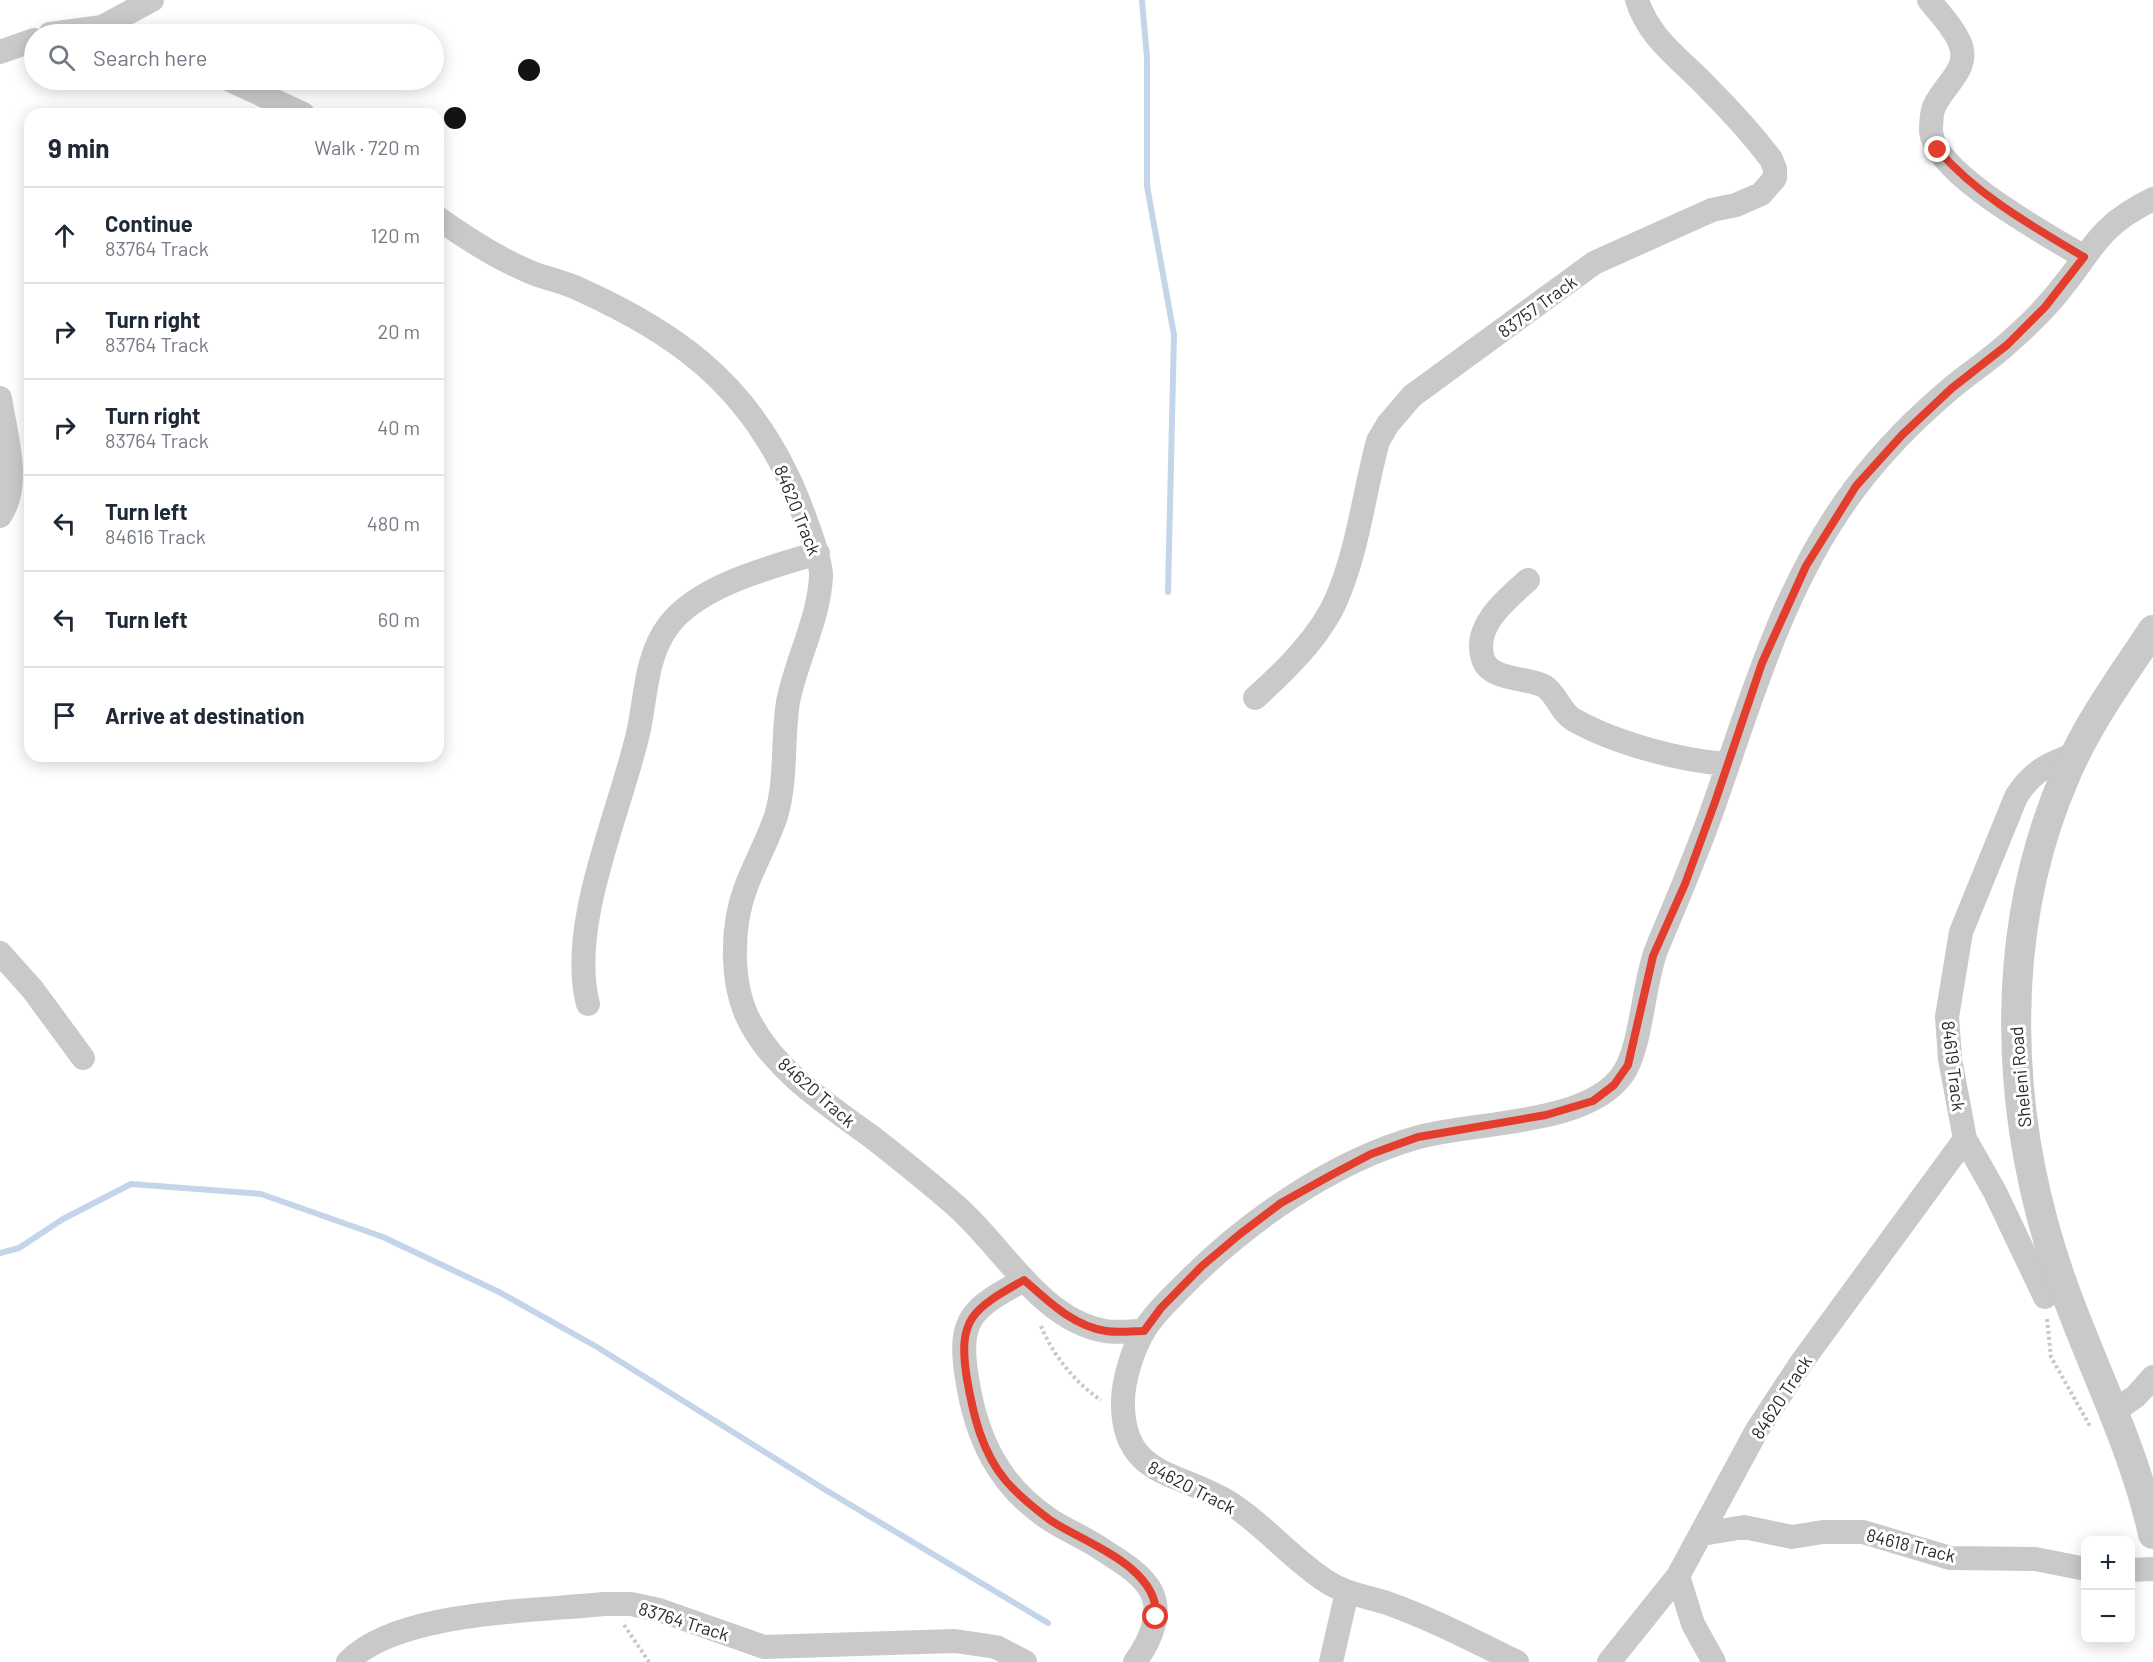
<!DOCTYPE html>
<html lang="en">
<head>
<meta charset="utf-8">
<style>
	:root { --surface:#fff; --page:#f2f2f3; --text:#1f2937; --muted:#747a83; --line:#e0e1e3 }
	body { margin:0; font-family:Barlow,sans-serif; background:var(--page); color:var(--text) }
	.controls { position:absolute; right:18px; bottom:18px; display:grid; overflow:hidden; border-radius:12px; box-shadow:0 3px 15px #0003 }
	.controls button { width:54px; height:54px; display:grid; place-items:center; padding:0; border:0; border-bottom:2px solid var(--line); background:var(--surface); color:var(--text); font:30px sans-serif }
	.stop { position:absolute; width:18px; height:18px; margin:-14px; border:4px solid #e33e2d; border-radius:50%; background:#fff }
	.stop.end { background:#e33e2d; border-color:#fff; box-shadow:0 2px 6px #0008 }
	.list { margin:0; padding:0; list-style:none }
	h2 { display:flex; justify-content:space-between; align-items:center; height:78px; margin:0; padding:0 24px; font-size:26px }
	h2 small { font-size:20px; font-weight:400; color:var(--muted) }
	.list li { display:grid; grid-template-columns:39px 1fr auto; gap:18px; align-items:center; box-sizing:border-box; height:96px; padding:0 24px; border-top:2px solid var(--line) }
	.list b { display:block; font-size:22px; white-space:nowrap }
	.list p { margin:0; font-size:20px; white-space:nowrap; color:var(--muted) }
	.list em { font-size:20px; font-style:normal; color:var(--muted) }
	.icon { flex:none; width:33px; height:33px; fill:none; stroke:currentColor; stroke-width:2; stroke-linecap:round; stroke-linejoin:round }
	.map { position:relative; flex:none; width:2153px; height:1662px; overflow:hidden }
	.search { position:absolute; background:var(--surface); box-shadow:0 3px 15px #0003; left:24px; top:24px; width:420px; height:66px; display:flex; align-items:center; gap:15px; box-sizing:border-box; padding:0 21px; border-radius:33px; color:var(--muted); font-size:22px }
	.panel { position:absolute; background:var(--surface); box-shadow:0 3px 15px #0003; left:24px; top:108px; width:420px; height:654px; border-radius:18px }
	.map>svg:first-child { display:block }
	.lines { fill:none; stroke-linecap:round; stroke-linejoin:round }
	.stream { stroke:#c4d5ea; stroke-width:6 }
	.building { fill:#131313 }
	.path { stroke:#c9c9c9; stroke-width:4; stroke-dasharray:3 3; stroke-linecap:butt }
	.minor { stroke:#c9c9c9; stroke-width:24 }
	.tertiary { stroke:#c9c9c9; stroke-width:30 }
	.route { stroke:#e33e2d; stroke-width:8 }
	.labels { text-anchor:middle; dominant-baseline:central; stroke-width:6; stroke-linejoin:round; paint-order:stroke }
	.street-label { font-size:18px; fill:#2c2c2c; stroke:#fff }
</style>
</head>
<body>
<div class="map">
<svg width="2153" height="1662" viewBox="0 0 2153 1662">
	<rect width="100%" height="100%" fill="#fff"/>
	<g class="lines">
		<path class="stream" d="M1142 0 1147 58V186L1174 335 1168 592
			M0 1253 19 1248 63 1219 131 1184 261 1194 383 1237 499 1292 597 1347 824 1489 1048 1623"/>
	</g>
	<path class="building" d="M518 70a11 11 0 1 1 22 0a11 11 0 1 1-22 0Z
		M444 118a11 11 0 1 1 22 0a11 11 0 1 1-22 0Z"/>
	<g class="lines">
		<path class="path" d="M2047 1319 2051 1357 2090 1426
			M1041 1326C1052 1354 1076 1384 1101 1400
			M624 1625 649 1662"/>
		<path class="minor" d="M1929 0C1939 13 1952 25 1959 41 1972 68 1945 83 1935 105 1931 112 1931 124 1931 132 1936 175 2048 235 2084 257
			M50 34 102 27 152 0
			M0 52 34 40
			M230 80 303 114
			M438 218C467 239 497 258 530 272 547 279 565 282 581 290 674 332 742 381 787 475 796 493 822 559 821 576 819 620 796 660 788 702 782 740 787 779 776 816 768 840 755 863 746 887 731 926 730 985 750 1022 776 1072 828 1105 872 1137 900 1159 928 1181 955 1205 1002 1245 1040 1320 1105 1331 1117 1333 1131 1331 1144 1331
			M0 398C5 433 22 484 0 516
			M1528 580C1507 599 1472 626 1483 659 1490 681 1527 677 1544 686 1557 694 1560 712 1574 720 1615 743 1681 761 1727 764
			M1255 698C1285 671 1321 636 1337 598 1358 549 1364 493 1378 441L1388 424 1412 396 1594 263 1712 210 1736 205 1761 194 1775 178V169L1771 159C1752 134 1731 111 1709 89 1682 60 1649 39 1637 0
			M0 953 33 990 83 1058
			M588 1004C567 924 622 808 639 729 646 695 646 655 669 625 700 585 771 567 818 553
			M1024 1280C973 1308 957 1317 967 1378 976 1438 999 1487 1052 1521 1068 1531 1087 1539 1103 1550 1120 1561 1141 1573 1151 1591 1163 1614 1149 1643 1135 1662
			M2045 1297 1995 1192 1965 1139 1950 1059 1947 1017 1961 932 2016 797C2031 772 2049 763 2077 754
			M2115 1411 2136 1396 2153 1377
			M1702 1534 1744 1527 1792 1537 1823 1532H1863L1950 1558 2035 1559 2086 1569
			M2130 1570 2153 1569
			M1678 1576 1693 1624 1714 1662
			M348 1662C396 1611 537 1611 604 1604H631L659 1610 764 1647 955 1641 996 1647 1025 1662
			M1331 1662 1347 1592
			M1517 1662C1474 1641 1432 1619 1387 1603 1366 1596 1345 1594 1326 1581 1292 1559 1266 1527 1233 1505 1183 1471 1122 1480 1123 1402 1123 1380 1133 1348 1145 1329 1154 1314 1168 1301 1181 1288 1243 1224 1332 1161 1419 1137 1476 1121 1587 1126 1623 1074 1642 1046 1643 982 1657 948 1677 900 1697 854 1714 805 1753 695 1784 582 1856 487 1884 450 1920 414 1955 385 1972 371 1991 359 2007 344 2029 325 2050 304 2067 281 2081 264 2092 244 2108 229 2121 216 2137 207 2153 199
			M1609 1662 1678 1576 1757 1430 1801 1363 1965 1139"/>
		<path class="tertiary" d="M2153 630C2122 676 2088 723 2066 774 1997 932 2004 1115 2060 1277 2090 1363 2133 1444 2153 1534"/>
	</g>
	<g class="lines">
		<path class="route" d="M1156 1617C1159 1566 1084 1543 1050 1520 1034 1508 1019 1496 1006 1481 982 1453 973 1414 967 1379 957 1318 973 1309 1024 1280 1048 1301 1073 1326 1106 1331 1118 1333 1132 1331 1144 1331L1161 1308 1202 1266 1240 1234 1281 1203 1335 1173 1371 1154 1418 1137 1546 1115 1593 1101 1614 1085 1628 1065 1653 956 1685 884 1715 802 1762 663 1806 566 1856 486 1902 435 1952 388 2007 345 2045 307 2084 257C2032 226 1978 196 1938 150"/>
	</g>
	<g class="labels">
		<g class="street-label">
			<text transform="translate(1537 306) rotate(-36)">83757 Track</text>
			<text transform="translate(798 510) rotate(68)">84620 Track</text>
			<text transform="translate(1954 1066) rotate(83)">84619 Track</text>
			<text transform="translate(2020 1077) rotate(-95)">Sheleni Road</text>
			<text transform="translate(817 1092) rotate(41)">84620 Track</text>
			<text transform="translate(1781 1397) rotate(-57)">84620 Track</text>
			<text transform="translate(1192 1487) rotate(27)">84620 Track</text>
			<text transform="translate(1911 1545) rotate(14)">84618 Track</text>
			<text transform="translate(684 1621) rotate(17)">83764 Track</text>
		</g>
	</g>
</svg>
<div class="controls">
<button>+</button>
<button>−</button>
</div>
<div class="stop" style="left:1156px;top:1617px"></div>
<div class="stop end" style="left:1938px;top:150px"></div>
<div class="search"><svg class="icon" aria-label="search" viewBox="0 0 24 24"><circle cx="10" cy="10" r="6"/><path d="M15 15l6 6"/></svg>Search here</div>
<section class="panel">
<h2>9 min<small>Walk · 720 m</small></h2>
<ul class="list">
<li><svg class="icon" aria-label="ahead" viewBox="0 0 24 24"><path d="M12 20V5M6 11l6-6 6 6"/></svg><div><b>Continue</b><p>83764 Track</p></div><em>120 m</em></li>
<li><svg class="icon" aria-label="right" viewBox="0 0 24 24"><path d="M7 20v-9h11M14 6l5 5-5 5"/></svg><div><b>Turn right</b><p>83764 Track</p></div><em>20 m</em></li>
<li><svg class="icon" aria-label="right" viewBox="0 0 24 24"><path d="M7 20v-9h11M14 6l5 5-5 5"/></svg><div><b>Turn right</b><p>83764 Track</p></div><em>40 m</em></li>
<li><svg class="icon" aria-label="left" viewBox="0 0 24 24"><path d="M17 20v-9H6M10 6l-5 5 5 5"/></svg><div><b>Turn left</b><p>84616 Track</p></div><em>480 m</em></li>
<li><svg class="icon" aria-label="left" viewBox="0 0 24 24"><path d="M17 20v-9H6M10 6l-5 5 5 5"/></svg><div><b>Turn left</b></div><em>60 m</em></li>
<li><svg class="icon" aria-label="arrive" viewBox="0 0 24 24"><path d="M6 21V4h12l-3 4 3 4H6"/></svg><div><b>Arrive at destination</b></div></li>
</ul>
</section>
</div>
</body>
</html>
